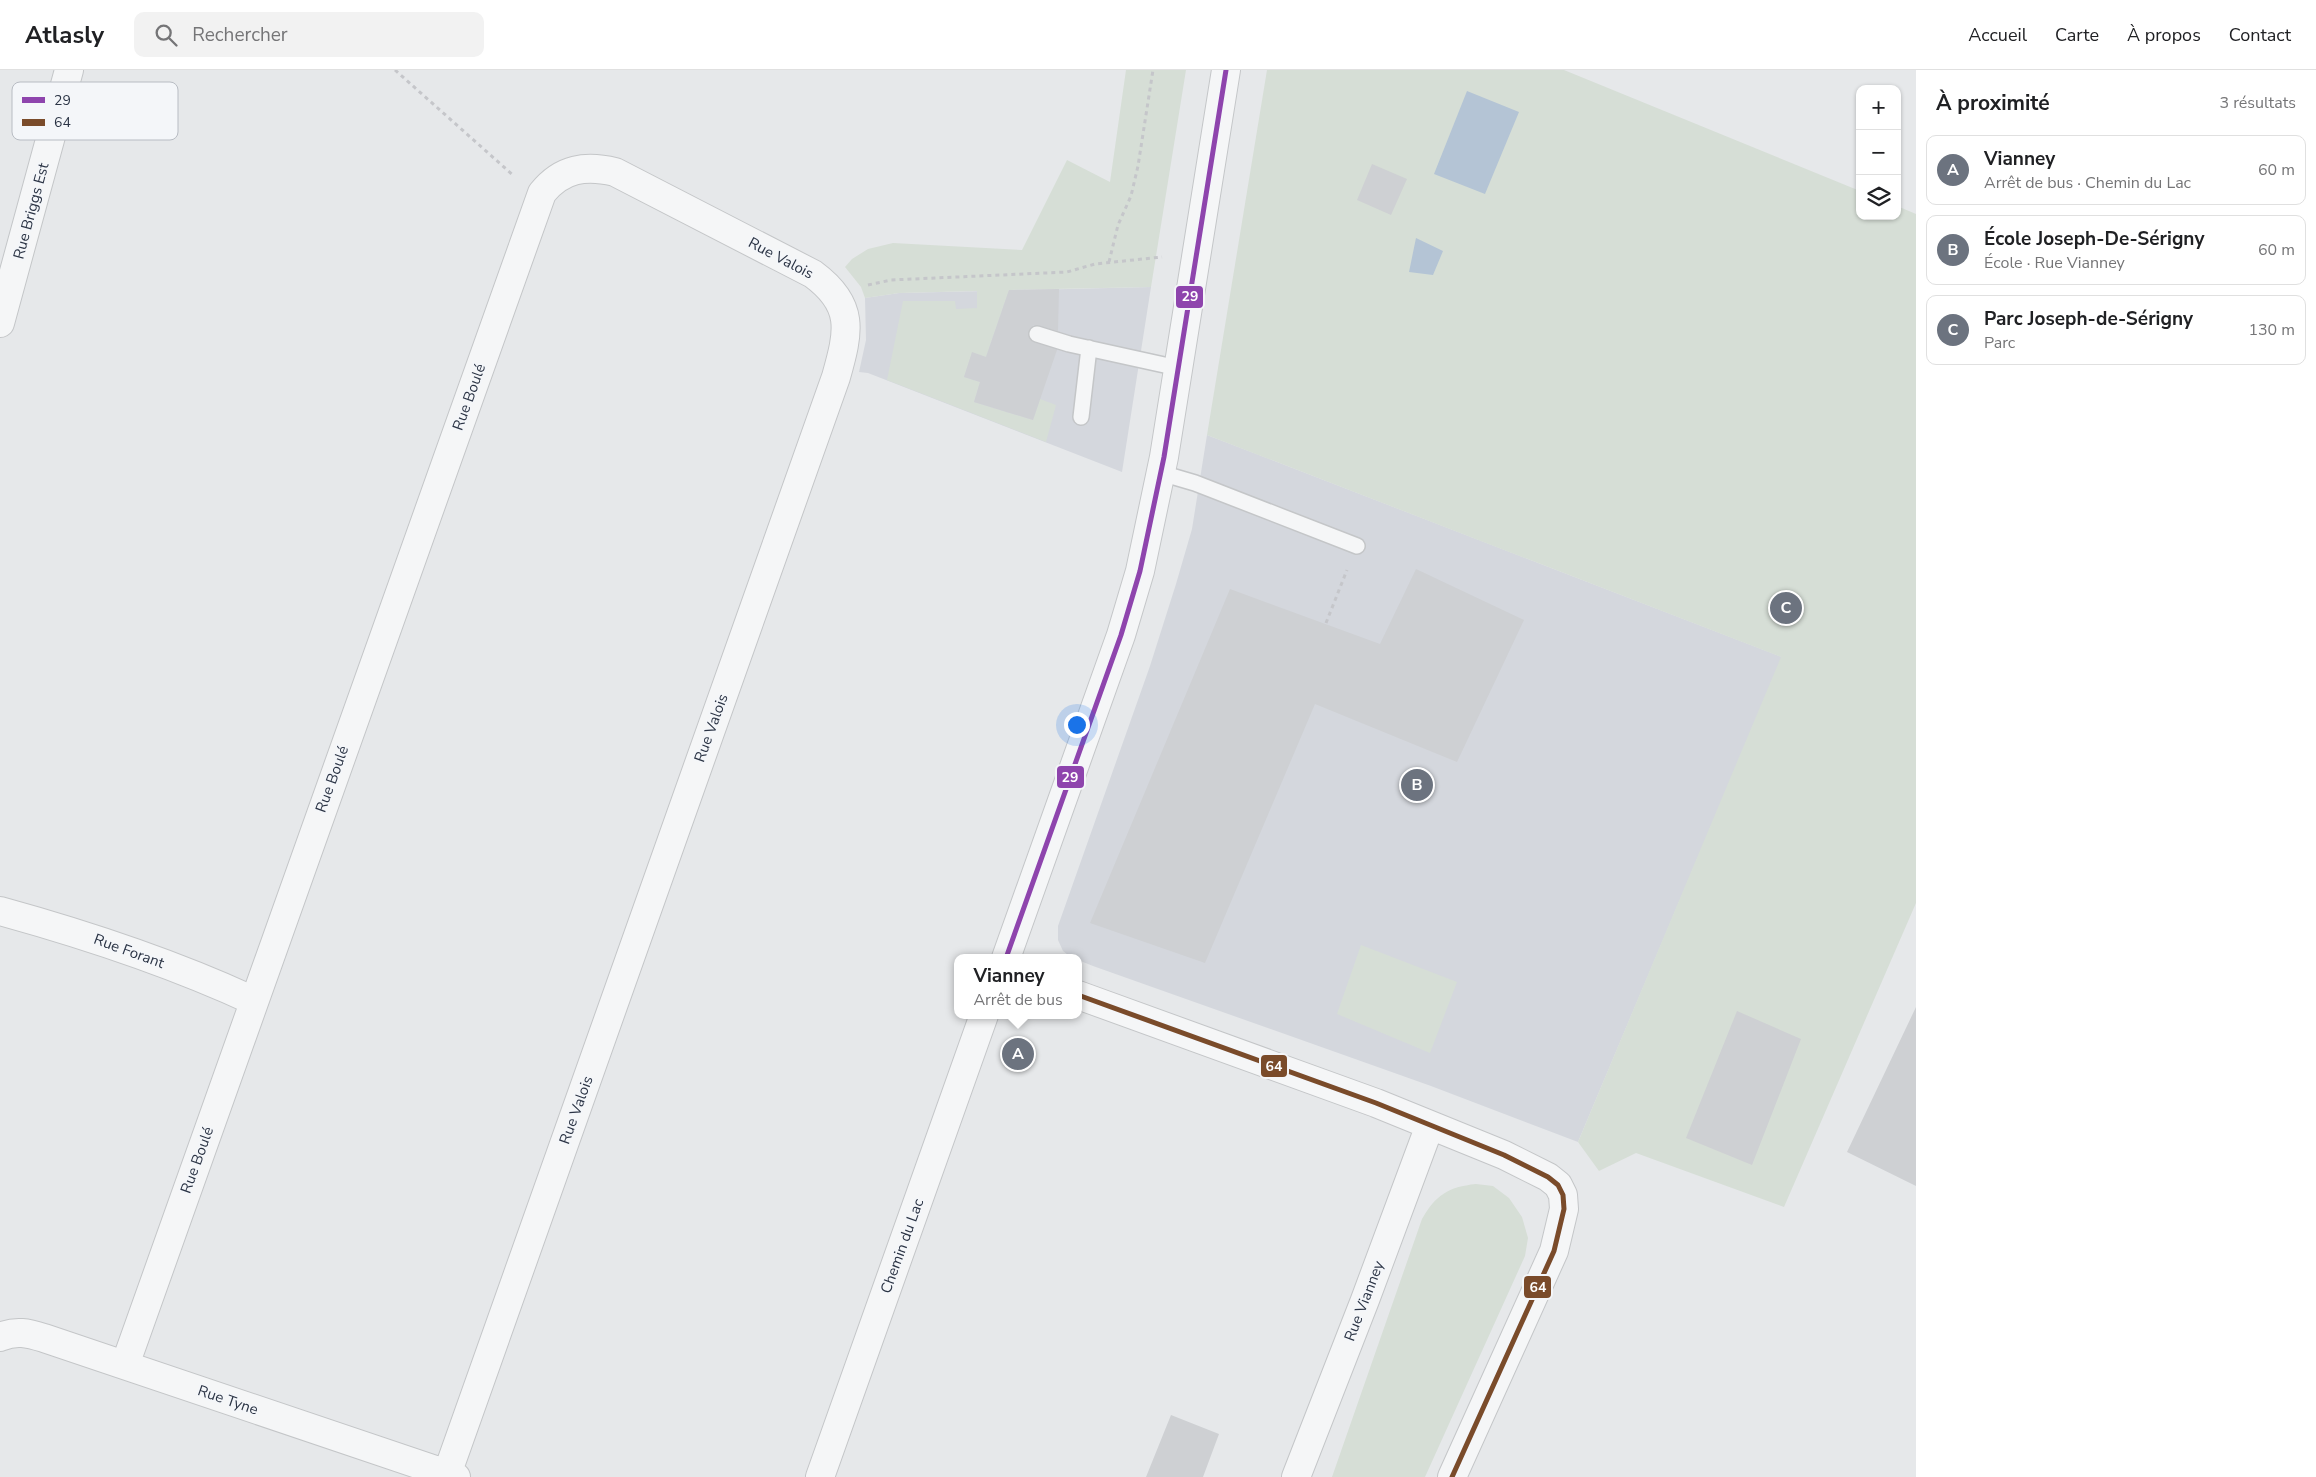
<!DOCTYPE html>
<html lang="fr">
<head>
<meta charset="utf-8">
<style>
	:root { --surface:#fff; --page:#f2f2f2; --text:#202124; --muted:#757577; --line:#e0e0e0; --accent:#6c737f }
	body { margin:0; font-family:"Nunito Sans",sans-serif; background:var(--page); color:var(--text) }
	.controls { position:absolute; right:15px; top:15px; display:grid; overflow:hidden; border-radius:10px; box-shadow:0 1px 4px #0004 }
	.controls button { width:45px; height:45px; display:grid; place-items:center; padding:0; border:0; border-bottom:1px solid var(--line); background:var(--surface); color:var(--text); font:25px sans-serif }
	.you { position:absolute; left:1076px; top:654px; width:18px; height:18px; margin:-12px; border:4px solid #fff; border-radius:50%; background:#1a73e8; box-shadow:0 0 0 8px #1a73e833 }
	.badge { display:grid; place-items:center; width:32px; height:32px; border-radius:50%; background:var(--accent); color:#fff; font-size:16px; font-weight:700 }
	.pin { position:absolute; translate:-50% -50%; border:2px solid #fff; box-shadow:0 1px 5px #0006 }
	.popup { position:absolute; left:954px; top:884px; width:128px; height:65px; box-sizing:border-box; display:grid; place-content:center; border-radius:10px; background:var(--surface); filter:drop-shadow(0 1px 4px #0005); font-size:16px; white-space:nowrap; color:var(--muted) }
	.popup b { font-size:19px; color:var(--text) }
	.popup::after { content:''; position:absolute; left:50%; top:100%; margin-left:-10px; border:10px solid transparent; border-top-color:var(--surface) }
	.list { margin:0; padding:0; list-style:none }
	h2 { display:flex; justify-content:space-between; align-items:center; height:65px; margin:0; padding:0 20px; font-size:21px }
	h2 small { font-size:16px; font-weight:400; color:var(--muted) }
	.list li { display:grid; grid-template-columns:32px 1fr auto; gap:15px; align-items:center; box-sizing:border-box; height:70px; margin:0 10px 10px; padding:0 10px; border:1px solid var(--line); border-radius:10px }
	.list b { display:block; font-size:19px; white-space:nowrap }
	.list p { margin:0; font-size:16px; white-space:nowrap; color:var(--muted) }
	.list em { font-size:16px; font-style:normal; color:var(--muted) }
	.icon { flex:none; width:28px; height:28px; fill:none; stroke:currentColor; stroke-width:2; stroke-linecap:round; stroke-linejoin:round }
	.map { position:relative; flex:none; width:1916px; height:1407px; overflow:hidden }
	header { display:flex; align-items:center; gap:30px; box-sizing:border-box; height:70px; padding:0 25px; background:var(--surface); border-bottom:1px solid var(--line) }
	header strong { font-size:24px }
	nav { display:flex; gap:28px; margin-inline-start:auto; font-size:18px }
	.search { width:350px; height:45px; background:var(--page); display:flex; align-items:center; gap:12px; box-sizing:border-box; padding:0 18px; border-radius:10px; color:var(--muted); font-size:19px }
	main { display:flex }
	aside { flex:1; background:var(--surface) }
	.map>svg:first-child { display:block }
	.built { fill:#d4d7dd }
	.green { fill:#d6ded6 }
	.water { fill:#b4c4d5 }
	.building { fill:#ced0d3 }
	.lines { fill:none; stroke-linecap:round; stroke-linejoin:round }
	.lane-casing { stroke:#c4c6c8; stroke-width:18 }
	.street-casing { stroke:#c4c6c8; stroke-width:30 }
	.path { stroke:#c5c6ca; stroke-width:3; stroke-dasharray:4 4; stroke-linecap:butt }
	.lane { stroke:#f5f6f7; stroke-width:15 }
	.street { stroke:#f5f6f7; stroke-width:28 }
	.bus-1-casing { stroke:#f4f6f9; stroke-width:9 }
	.bus-2-casing { stroke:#f4f6f9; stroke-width:9 }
	.bus-1 { stroke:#8e44ad; stroke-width:5 }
	.bus-2 { stroke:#7a4b2a; stroke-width:5 }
	.labels { text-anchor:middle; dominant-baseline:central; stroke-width:4; stroke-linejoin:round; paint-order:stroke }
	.street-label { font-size:15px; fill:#2b3445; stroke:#f4f6f9 }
	.key { fill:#f4f6f9; stroke:#b8bcc3; stroke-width:1 }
	.key-label { font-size:14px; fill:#2b3445 }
	.line-badge { stroke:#f4f6f9; stroke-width:2 }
	.badge-label { font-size:14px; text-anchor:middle; font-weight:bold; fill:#fff }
</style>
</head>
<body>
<header>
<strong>Atlasly</strong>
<div class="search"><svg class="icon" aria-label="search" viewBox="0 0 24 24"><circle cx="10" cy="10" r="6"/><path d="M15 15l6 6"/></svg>Rechercher</div>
<nav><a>Accueil</a><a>Carte</a><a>À propos</a><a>Contact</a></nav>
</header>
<main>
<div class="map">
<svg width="1916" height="1407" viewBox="0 0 1916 1407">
	<rect width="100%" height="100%" fill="#e6e8ea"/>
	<path class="built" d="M1151 217 1122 402 868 303 859 302 866 270 865 228 899 223Z
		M1207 365 1782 587 1578 1072 1431 1016 1093 896 1078 890V888H1072L1063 881 1058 870V856L1150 596 1176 514 1192 459Z"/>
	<path class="green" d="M1126 0H1186L1151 217 1009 220 986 287 972 283 964 307 980 312 974 332 1033 350 1040 329 1056 335 1046 372 887 310 903 231H955L956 239 977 238V221L899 223 865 228 861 217 845 197 852 189 868 179 893 173 1022 180 1067 90 1110 112Z
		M1267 0H1564L1860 121V146H1897V136L1916 144V833L1784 1137 1636 1083 1599 1101 1578 1072 1781 587 1207 365Z
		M1361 875 1457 912 1430 983 1337 944Z
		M1476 1114 1493 1116 1509 1128 1522 1147 1528 1168 1525 1186 1425 1407H1332L1422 1149C1436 1125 1448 1117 1476 1114Z"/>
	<path class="water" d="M1467 21 1519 42 1485 124 1434 104Z
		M1416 168 1443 181 1433 205 1409 202Z"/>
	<path class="building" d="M1372 94 1407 109 1391 145 1357 130Z
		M1059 219 1058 261 1033 255 1029 267 1058 277 1033 350 974 332 980 312 964 307 972 282 986 287 1009 220Z
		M1416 499 1524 550 1457 692 1315 634 1205 893 1090 853 1230 519 1380 574Z
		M1916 937V1116L1847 1082Z
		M1737 941 1801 969 1752 1095 1686 1068Z
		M1171 1345 1219 1364 1203 1407H1146Z"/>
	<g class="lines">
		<defs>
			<path id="lane" d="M1037 264 1069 274 1178 298
				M1081 347 1089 278
				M1161 403 1195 413 1357 476"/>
			<path id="street" d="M0 253 69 0
				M0 841C87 865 172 893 254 931
				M1006 888 1121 565 1140 501 1164 387 1226 0
				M1078 925 1376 1033 1504 1085 1548 1107 1558 1115 1563 1125 1564 1139 1554 1181 1452 1407
				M0 1267C16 1260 28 1263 44 1268L456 1407
				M125 1295 542 123C562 98 586 95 615 102L813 204C855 235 849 261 836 307L446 1407
				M820 1407 984 945
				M1296 1407 1365 1230 1430 1055"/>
		</defs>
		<use href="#lane" class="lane-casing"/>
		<use href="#street" class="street-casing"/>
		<path class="path" d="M395 0 514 106
			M1109 192 1118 155 1131 126 1138 96 1153 0
			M868 215 891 210 1067 202 1095 194 1162 187
			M1326 553 1347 500"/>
		<use href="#lane" class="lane"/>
		<use href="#street" class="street"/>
		<defs>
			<path id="bus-1" d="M1006 888 1121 565 1140 501 1164 387 1226 0"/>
			<path id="bus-2" d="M1078 925 1376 1033 1504 1085 1548 1107 1558 1115 1563 1125 1564 1139 1554 1181 1452 1407"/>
		</defs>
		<use href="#bus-1" class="bus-1-casing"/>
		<use href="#bus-2" class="bus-2-casing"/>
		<use href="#bus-1" class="bus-1"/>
		<use href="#bus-2" class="bus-2"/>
	</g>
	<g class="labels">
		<g class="street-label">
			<text transform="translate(31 141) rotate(-75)">Rue Briggs Est</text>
			<text transform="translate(781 188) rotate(28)">Rue Valois</text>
			<text transform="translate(469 327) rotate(-70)">Rue Boulé</text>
			<text transform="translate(711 658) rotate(-70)">Rue Valois</text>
			<text transform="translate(332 709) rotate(-70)">Rue Boulé</text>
			<text transform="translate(129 881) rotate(20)">Rue Forant</text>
			<text transform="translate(576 1040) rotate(-70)">Rue Valois</text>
			<text transform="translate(197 1090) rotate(-70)">Rue Boulé</text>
			<text transform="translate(902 1176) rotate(-70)">Chemin du Lac</text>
			<text transform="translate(1364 1231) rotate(-69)">Rue Vianney</text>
			<text transform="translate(228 1330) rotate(19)">Rue Tyne</text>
		</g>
	</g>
	<rect x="12" y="12" width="166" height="58" rx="8" class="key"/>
	<rect x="22" y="27" width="23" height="6" fill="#8e44ad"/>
	<rect x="22" y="49" width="23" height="7" fill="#7a4b2a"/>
	<g class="key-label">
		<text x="54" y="35">29</text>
		<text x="54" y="57">64</text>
	</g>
	<g class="line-badge">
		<rect x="1175" y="215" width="29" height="24" rx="5" fill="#8e44ad"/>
		<rect x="1056" y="695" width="29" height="24" rx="5" fill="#8e44ad"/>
		<rect x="1260" y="984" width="28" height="24" rx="5" fill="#7a4b2a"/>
		<rect x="1523" y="1205" width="29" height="24" rx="5" fill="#7a4b2a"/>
	</g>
	<g class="badge-label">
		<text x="1190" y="231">29</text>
		<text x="1070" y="712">29</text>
		<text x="1274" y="1001">64</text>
		<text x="1538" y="1222">64</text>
	</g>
</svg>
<div class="controls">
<button>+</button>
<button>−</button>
<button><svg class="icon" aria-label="layers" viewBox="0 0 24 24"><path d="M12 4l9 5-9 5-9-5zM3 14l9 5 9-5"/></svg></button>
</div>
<div class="you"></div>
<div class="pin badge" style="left:1018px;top:984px">A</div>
<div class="popup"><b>Vianney</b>Arrêt de bus</div>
<div class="pin badge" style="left:1417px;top:715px">B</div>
<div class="pin badge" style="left:1786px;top:538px">C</div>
</div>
<aside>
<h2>À proximité<small>3 résultats</small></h2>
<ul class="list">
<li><span class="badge">A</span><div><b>Vianney</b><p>Arrêt de bus · Chemin du Lac</p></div><em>60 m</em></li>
<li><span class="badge">B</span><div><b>École Joseph-De-Sérigny</b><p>École · Rue Vianney</p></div><em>60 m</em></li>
<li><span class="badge">C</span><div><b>Parc Joseph-de-Sérigny</b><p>Parc</p></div><em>130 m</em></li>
</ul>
</aside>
</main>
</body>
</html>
